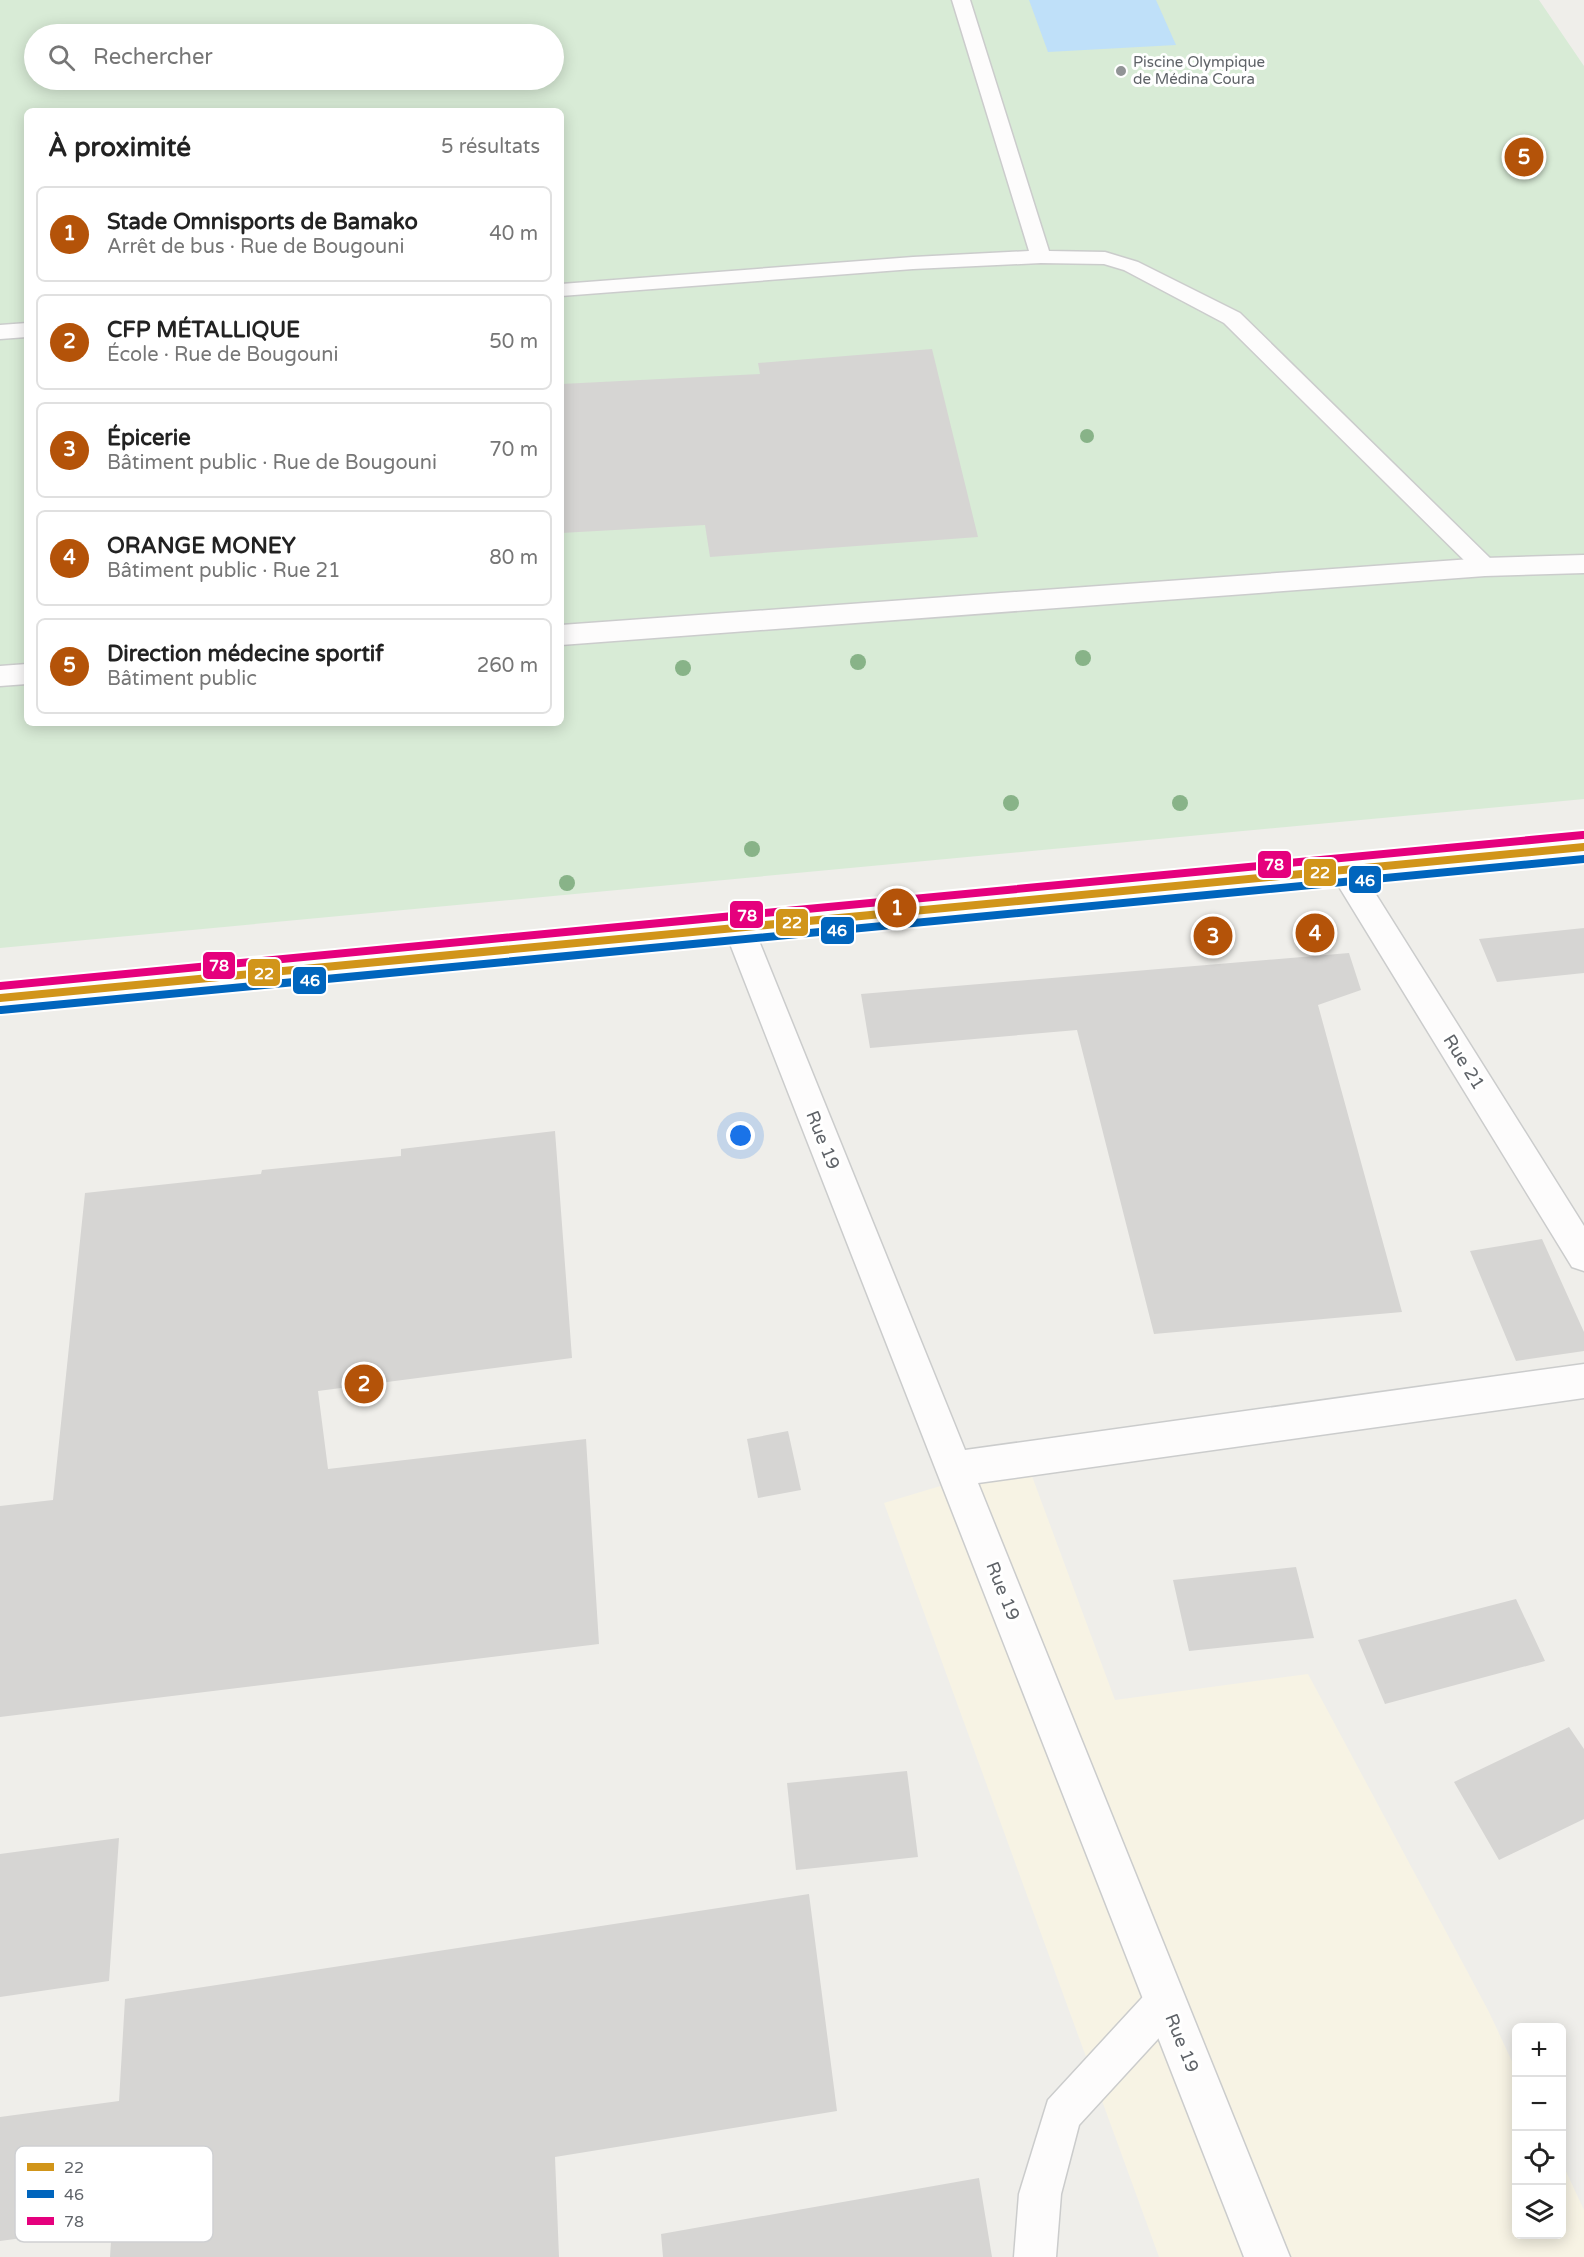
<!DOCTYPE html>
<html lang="fr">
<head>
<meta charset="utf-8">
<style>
	:root { --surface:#fff; --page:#f2f2f2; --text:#222; --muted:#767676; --line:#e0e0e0; --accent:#b45309 }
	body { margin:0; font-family:"Varela Round",sans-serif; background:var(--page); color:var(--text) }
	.controls { position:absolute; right:18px; bottom:18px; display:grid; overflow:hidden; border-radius:9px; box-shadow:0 3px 15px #0003 }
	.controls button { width:54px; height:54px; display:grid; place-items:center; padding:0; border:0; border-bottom:2px solid var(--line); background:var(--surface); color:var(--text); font:30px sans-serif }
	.you { position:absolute; left:741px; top:1136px; width:21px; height:21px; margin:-15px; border:4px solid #fff; border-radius:50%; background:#1a73e8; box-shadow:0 0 0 9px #1a73e833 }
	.badge { display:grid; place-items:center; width:39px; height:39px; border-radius:50%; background:var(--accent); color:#fff; font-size:20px; font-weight:700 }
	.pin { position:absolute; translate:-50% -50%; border:3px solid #fff; box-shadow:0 2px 6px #0006 }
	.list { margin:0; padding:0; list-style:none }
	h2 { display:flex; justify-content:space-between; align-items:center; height:78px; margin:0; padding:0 24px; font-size:26px }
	h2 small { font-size:20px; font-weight:400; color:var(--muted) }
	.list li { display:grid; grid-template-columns:39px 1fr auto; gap:18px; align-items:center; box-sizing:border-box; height:96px; margin:0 12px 12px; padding:0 12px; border:2px solid var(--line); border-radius:9px }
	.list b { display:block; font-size:22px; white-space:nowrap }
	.list p { margin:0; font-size:20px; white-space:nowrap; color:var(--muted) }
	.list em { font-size:20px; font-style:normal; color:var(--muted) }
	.icon { flex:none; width:33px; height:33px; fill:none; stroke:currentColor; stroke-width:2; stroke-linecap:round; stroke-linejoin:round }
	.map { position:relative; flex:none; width:1584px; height:2257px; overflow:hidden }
	.search { position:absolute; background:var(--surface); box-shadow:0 3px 15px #0003; left:24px; top:24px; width:540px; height:66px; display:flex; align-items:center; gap:15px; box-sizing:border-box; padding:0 21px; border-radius:33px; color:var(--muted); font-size:22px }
	.panel { position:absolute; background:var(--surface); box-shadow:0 3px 15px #0003; left:24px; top:108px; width:540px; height:618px; border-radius:9px }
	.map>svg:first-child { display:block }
	.commercial { fill:#f7f3e4 }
	.green { fill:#d8ebd6; fill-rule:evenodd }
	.water { fill:#bfe0f9 }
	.building { fill:#d6d5d3 }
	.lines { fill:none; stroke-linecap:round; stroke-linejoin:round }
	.service-casing { stroke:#cbcccc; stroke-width:3 }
	.minor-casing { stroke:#cbcccc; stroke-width:3 }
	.secondary-casing { stroke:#cacacb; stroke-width:3 }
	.service { fill:#fdfcfc; fill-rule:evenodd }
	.minor { fill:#fdfcfc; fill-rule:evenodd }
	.secondary { fill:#fdfcfc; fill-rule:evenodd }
	.bus-1-casing { stroke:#fff; stroke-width:12 }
	.bus-2-casing { stroke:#fff; stroke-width:12 }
	.bus-3-casing { stroke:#fff; stroke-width:12 }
	.bus-1 { stroke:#d1951a; stroke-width:8 }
	.bus-2 { stroke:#0065bd; stroke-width:8 }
	.bus-3 { stroke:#e5007d; stroke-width:8 }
	.tree { fill:#88b388 }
	.poi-dot { fill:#919496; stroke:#fff; stroke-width:2 }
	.labels { text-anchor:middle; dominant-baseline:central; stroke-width:6; stroke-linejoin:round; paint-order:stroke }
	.far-poi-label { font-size:15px; fill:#5f6368; stroke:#fff; text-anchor:start }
	.street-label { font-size:18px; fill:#5f6368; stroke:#fff }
	.key { fill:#fff; stroke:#cfd0d2; stroke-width:1.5 }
	.key-label { font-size:16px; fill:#5f6368 }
	.line-badge { stroke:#fff; stroke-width:2 }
	.badge-label { font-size:16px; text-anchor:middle; font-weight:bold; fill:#fff }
</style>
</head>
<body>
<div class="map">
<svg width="1584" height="2257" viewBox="0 0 1584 2257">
	<rect width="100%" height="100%" fill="#efeeea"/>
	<path class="commercial" d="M1026 1460 1115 1700 1308 1674 1489 2012 1516 2070V2234H1562V2163L1584 2210V2257H1159L884 1503Z"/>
	<path class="green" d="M0 0H1539L1584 66V799L0 948ZM34 34H554V80H34ZM27 111H561V723H27Z"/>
	<path class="water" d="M1029 0H1156L1176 45 1048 52Z"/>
	<path class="building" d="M932 349 978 537 710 557 705 525 561 533V384L760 374 758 363Z
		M1584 928V973L1497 982 1479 939Z
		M1349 953 1361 990 1318 1005 1402 1312 1154 1334 1077 1030 870 1048 861 994Z
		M555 1131 572 1358 318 1391 328 1469 586 1439 599 1644 0 1717V1506L53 1500 85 1193 261 1174 262 1170 401 1156V1149Z
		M1542 1239 1584 1332V1351L1516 1361 1470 1251Z
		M788 1431 801 1490 758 1498 747 1439Z
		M1296 1567 1314 1638 1189 1651 1173 1580Z
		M1516 1599 1545 1661 1385 1704 1358 1640Z
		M1569 1727 1584 1749V1819L1499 1860 1454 1782Z
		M907 1771 918 1857 796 1870 787 1783Z
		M119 1838 109 1981 0 1997V1854Z
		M809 1894 837 2111 555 2157 559 2257H110L112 2226 0 2241V2117L119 2101 125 1999Z
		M979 2178 992 2257H663L661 2234Z"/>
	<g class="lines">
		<defs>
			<path id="service" d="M952 0H970L1049 251 1105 252 1138 262 1240 313 1493 561 1497 567 1493 573 1485 575 1477 573 1224 323 1124 270 1104 264 1041 263 913 269 561 296V284L913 257 1029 251Z
				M27 323V337L0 339V325Z
				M1166 1981 1180 1987 1186 2001 1180 2015 1079 2125 1061 2194 1056 2257H1014L1019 2194 1048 2100 1152 1987Z"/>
			<path id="minor" d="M1584 555V573L1485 576 561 645V625L1485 558Z
				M27 664V684L0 686V666Z
				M1344 857 1355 861 1584 1226V1271L1572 1267 1333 877 1329 869 1333 861Z
				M738 914 749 917 753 926 965 1450 1584 1364V1398L978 1483 1290 2257H1244L723 926 727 917Z"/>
			<path id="secondary" d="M1584 836V858L0 1011V985Z"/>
		</defs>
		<use href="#service" class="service-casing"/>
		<use href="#minor" class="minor-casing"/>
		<use href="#secondary" class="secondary-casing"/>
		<use href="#service" class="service"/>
		<use href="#minor" class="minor"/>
		<use href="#secondary" class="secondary"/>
		<defs>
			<path id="bus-1" d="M0 998 1584 847"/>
			<path id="bus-2" d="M1 1010 1584 859"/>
			<path id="bus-3" d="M0 986 1583 835"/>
		</defs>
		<use href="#bus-1" class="bus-1-casing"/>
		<use href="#bus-2" class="bus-2-casing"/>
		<use href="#bus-3" class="bus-3-casing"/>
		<use href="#bus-1" class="bus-1"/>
		<use href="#bus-2" class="bus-2"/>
		<use href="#bus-3" class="bus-3"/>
	</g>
	<g class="tree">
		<circle cx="1087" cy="436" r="7"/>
		<circle cx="1083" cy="658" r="8"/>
		<circle cx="858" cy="662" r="8"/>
		<circle cx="683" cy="668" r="8"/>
		<circle cx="1011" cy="803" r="8"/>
		<circle cx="1180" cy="803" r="8"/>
		<circle cx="752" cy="849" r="8"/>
		<circle cx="567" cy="883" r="8"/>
	</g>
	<circle class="poi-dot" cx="1121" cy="71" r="6"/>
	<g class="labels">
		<g class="far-poi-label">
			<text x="1133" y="62">Piscine Olympique<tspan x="1133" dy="17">de Médina Coura</tspan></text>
		</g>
		<g class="street-label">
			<text transform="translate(1464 1062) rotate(58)">Rue 21</text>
			<text transform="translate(823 1140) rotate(68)">Rue 19</text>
			<text transform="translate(1003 1591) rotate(68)">Rue 19</text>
			<text transform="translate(1182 2043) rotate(68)">Rue 19</text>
		</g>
	</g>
	<rect x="15" y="2146" width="198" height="96" rx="9" class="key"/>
	<rect x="27" y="2163" width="27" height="8" fill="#d1951a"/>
	<rect x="27" y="2190" width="27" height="8" fill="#0065bd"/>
	<rect x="27" y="2217" width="27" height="8" fill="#e5007d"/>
	<g class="key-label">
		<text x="64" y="2173">22</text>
		<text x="64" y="2200">46</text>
		<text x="64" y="2227">78</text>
	</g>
	<g class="line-badge">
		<rect x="1257" y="850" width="35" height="29" rx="6" fill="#e5007d"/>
		<rect x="1303" y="858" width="34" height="29" rx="6" fill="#d1951a"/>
		<rect x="1348" y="865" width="34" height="29" rx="6" fill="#0065bd"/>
		<rect x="729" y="900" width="35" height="29" rx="6" fill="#e5007d"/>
		<rect x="775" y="908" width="34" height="29" rx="6" fill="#d1951a"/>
		<rect x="820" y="916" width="35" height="29" rx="6" fill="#0065bd"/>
		<rect x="202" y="951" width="34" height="29" rx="6" fill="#e5007d"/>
		<rect x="247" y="958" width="34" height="29" rx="6" fill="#d1951a"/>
		<rect x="292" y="966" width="35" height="29" rx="6" fill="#0065bd"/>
	</g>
	<g class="badge-label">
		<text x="1274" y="870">78</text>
		<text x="1320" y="878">22</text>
		<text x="1365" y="886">46</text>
		<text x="747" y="921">78</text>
		<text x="792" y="928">22</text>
		<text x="837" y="936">46</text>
		<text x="219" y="971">78</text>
		<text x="264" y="979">22</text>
		<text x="310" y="986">46</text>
	</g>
</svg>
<div class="controls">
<button>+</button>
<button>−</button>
<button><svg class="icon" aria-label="locate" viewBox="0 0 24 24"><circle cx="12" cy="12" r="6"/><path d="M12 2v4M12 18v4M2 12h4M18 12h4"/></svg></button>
<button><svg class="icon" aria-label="layers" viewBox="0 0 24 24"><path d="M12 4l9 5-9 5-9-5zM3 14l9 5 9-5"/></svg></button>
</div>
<div class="you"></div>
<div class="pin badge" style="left:897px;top:908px">1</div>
<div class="pin badge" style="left:364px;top:1384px">2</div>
<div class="pin badge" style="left:1213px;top:936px">3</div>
<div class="pin badge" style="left:1315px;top:933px">4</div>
<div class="pin badge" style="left:1524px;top:157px">5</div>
<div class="search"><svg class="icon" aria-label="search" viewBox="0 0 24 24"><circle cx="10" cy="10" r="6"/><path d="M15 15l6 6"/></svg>Rechercher</div>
<section class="panel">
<h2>À proximité<small>5 résultats</small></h2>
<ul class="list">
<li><span class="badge">1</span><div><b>Stade Omnisports de Bamako</b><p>Arrêt de bus · Rue de Bougouni</p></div><em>40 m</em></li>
<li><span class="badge">2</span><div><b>CFP MÉTALLIQUE</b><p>École · Rue de Bougouni</p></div><em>50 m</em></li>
<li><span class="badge">3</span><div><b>Épicerie</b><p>Bâtiment public · Rue de Bougouni</p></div><em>70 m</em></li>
<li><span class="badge">4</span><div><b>ORANGE MONEY</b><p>Bâtiment public · Rue 21</p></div><em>80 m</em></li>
<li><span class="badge">5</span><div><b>Direction médecine sportif</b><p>Bâtiment public</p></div><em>260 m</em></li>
</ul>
</section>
</div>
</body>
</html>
